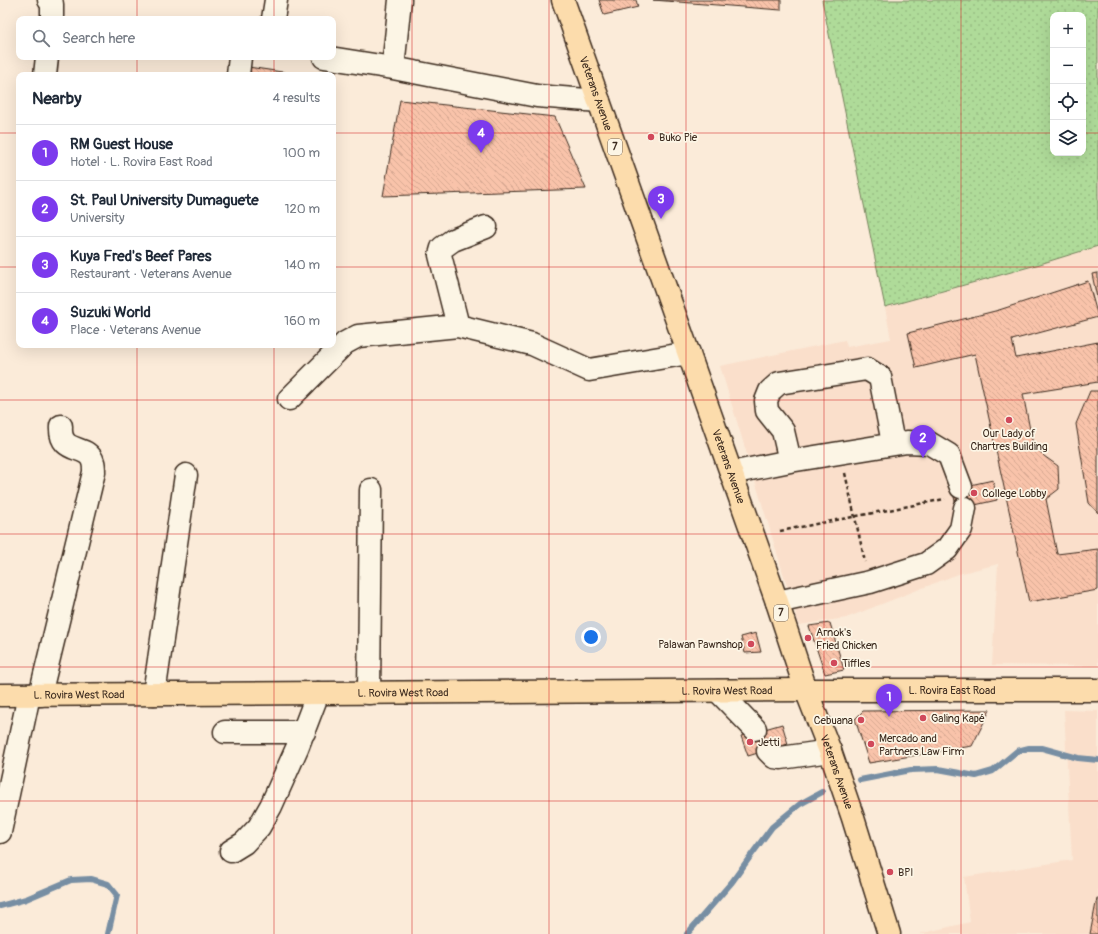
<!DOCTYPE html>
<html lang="en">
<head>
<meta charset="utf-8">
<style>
	:root { --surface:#fff; --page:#f6f6f7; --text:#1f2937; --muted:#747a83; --line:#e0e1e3; --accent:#7c3aed }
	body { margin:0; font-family:Pangolin,sans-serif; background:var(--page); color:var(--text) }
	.controls { position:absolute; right:12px; top:12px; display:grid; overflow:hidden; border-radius:8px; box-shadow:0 4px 16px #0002 }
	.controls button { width:36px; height:36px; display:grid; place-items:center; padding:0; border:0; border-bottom:1px solid var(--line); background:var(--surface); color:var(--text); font:20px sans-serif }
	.you { position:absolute; left:591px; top:637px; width:14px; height:14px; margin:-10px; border:3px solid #fff; border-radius:50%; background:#1a73e8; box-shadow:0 0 0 6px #1a73e833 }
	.badge { display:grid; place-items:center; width:26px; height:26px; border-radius:50%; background:var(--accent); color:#fff; font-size:13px; font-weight:700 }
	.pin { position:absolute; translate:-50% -33px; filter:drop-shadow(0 1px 2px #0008) }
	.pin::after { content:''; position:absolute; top:21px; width:14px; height:12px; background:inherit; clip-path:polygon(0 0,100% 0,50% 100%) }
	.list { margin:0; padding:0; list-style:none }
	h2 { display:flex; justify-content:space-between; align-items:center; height:52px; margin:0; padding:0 16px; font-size:17px }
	h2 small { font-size:13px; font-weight:400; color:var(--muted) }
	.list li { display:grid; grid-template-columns:26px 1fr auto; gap:12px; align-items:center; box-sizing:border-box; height:56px; padding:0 16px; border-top:1px solid var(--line) }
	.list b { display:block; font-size:15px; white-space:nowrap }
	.list p { margin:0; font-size:13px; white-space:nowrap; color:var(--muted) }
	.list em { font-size:13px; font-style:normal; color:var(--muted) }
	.icon { flex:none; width:22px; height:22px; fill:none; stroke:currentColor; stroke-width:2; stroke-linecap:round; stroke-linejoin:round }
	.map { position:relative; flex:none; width:1098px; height:934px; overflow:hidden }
	.search { position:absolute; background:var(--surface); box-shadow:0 4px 16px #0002; left:16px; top:16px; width:320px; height:44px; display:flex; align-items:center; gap:10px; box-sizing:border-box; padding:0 14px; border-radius:8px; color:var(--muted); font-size:15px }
	.panel { position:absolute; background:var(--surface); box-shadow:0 4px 16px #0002; left:16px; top:72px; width:320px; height:276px; border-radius:8px }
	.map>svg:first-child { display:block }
	.built { fill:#fadfcb }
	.grass { fill:url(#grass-dots); stroke:#75825c; fill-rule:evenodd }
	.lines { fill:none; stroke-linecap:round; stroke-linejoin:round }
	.stream { stroke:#778ea3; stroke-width:6 }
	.building { fill:url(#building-back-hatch); stroke:#3b2a1e }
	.minor-casing { stroke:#3b2a1e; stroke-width:25 }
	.major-casing { stroke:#3b2a1e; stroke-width:25 }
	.highway-casing { stroke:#3b2a1e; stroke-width:25 }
	.path { stroke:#3b2a1e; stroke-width:2.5; stroke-dasharray:4 3; stroke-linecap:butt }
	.minor { stroke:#fcf5e5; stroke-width:22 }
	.major { stroke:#fcdcac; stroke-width:22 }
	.highway { stroke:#fcdcac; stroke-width:22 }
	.grid { fill:none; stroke:#d62828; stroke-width:1; stroke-opacity:0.55 }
	.poi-dot { fill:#d1495b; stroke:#fcf5e5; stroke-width:1.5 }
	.labels { text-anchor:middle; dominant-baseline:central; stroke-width:3.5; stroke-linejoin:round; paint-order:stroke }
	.shield { fill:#fcf5e5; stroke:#75675a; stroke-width:1 }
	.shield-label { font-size:10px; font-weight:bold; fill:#3b2a1e }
	.street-label { font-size:11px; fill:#3b2a1e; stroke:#fcf5e5 }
	.poi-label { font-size:11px; fill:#3b2a1e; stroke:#fcf5e5; text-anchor:start }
</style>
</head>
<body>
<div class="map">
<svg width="1098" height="934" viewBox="0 0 1098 934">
	<defs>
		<pattern id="grass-dots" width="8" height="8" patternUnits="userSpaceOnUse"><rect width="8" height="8" fill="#afdb99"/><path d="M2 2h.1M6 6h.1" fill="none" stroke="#97bc83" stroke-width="1.8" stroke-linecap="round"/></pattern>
		<pattern id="building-back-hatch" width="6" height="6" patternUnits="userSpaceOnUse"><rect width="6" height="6" fill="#f9c3aa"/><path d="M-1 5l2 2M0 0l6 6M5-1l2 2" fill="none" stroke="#d6a892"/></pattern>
	</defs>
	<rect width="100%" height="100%" fill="#fbebd9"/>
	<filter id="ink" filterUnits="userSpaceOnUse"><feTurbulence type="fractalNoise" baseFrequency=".025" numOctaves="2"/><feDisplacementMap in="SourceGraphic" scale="8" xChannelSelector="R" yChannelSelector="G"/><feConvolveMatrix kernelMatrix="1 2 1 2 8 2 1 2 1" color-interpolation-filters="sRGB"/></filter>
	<g filter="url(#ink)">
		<path class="built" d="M1098 246V666L992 665 998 564 958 574 846 618 799 625 720 366 845 340 847 347 891 339 885 307 1040 264Z
			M1064 710 1098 711V934H919L970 922 964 877 1072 860Z"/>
		<path class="grass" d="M822 0H1098V246L1040 264 885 307ZM1053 15H1083V153H1053Z"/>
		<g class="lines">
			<path class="stream" d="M860 780 911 770 938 769 976 776 993 771 1017 751 1029 748H1042L1078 758 1098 760
				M0 906 26 899 71 880 91 879 108 884 117 895 108 934
				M687 934 732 882 752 854 772 827 800 804 822 792"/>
		</g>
		<path class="building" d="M599 0H636L638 7 604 15Z
			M653 0H781V10Z
			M248 67 296 74V75H246Z
			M400 100 555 117 586 189 383 196Z
			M1098 273V303L1092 274Z
			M1088 281 1098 317 1012 340 1016 358 1098 342V382L1023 394 1033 445 1044 456 1058 466 1059 489 1046 499 1057 554 1098 549V590L1029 602 975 354 916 368 908 333 999 310Z
			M1090 391H1098V513L1089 503 1076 424Z
			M993 480 997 500 957 509 952 489Z
			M830 623 844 670 825 674 809 626Z
			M756 633 761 652 745 653 741 637Z
			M990 710 972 746 869 763 855 719 863 711Z
			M782 724 788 744 748 756 741 736Z
			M1097 898H1098V934H1090Z"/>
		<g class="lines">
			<defs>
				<path id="minor" d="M49 0 52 4V19
					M273 19 276 0
					M324 57 393 68 537 96 599 101
					M393 68 400 0
					M45 75 47 57
					M238 75 240 57
					M458 326 440 255 442 248 453 240 486 227
					M289 399 345 343 358 336 458 326 532 344 589 370 689 353
					M790 461 783 431 767 411 766 401 770 391 779 383 867 369 880 377 893 443
					M731 473 790 461 907 442 929 443 949 455 961 487
					M777 602 870 582 926 564 947 549 961 529 965 508
					M718 691 755 729
					M369 693 371 490
					M154 694 186 475
					M40 695 94 472C94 469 94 465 93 462 88 443 59 456 61 426
					M225 732H304
					M768 751 774 757 781 758 830 751
					M0 832 29 695
					M231 851 244 843 259 827 271 806 297 748 318 693"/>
				<g id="major">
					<path id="s1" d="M0 695 806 690H1098"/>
				</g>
				<g id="highway">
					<path id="s2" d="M563 0 777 602 806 690 830 751 853 818 889 934"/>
				</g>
			</defs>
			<use href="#minor" class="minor-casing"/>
			<use href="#major" class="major-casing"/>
			<use href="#highway" class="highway-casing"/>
			<path class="path" d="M845 473 865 562
				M780 531 945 499"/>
			<use href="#minor" class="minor"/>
			<use href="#major" class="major"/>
			<use href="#highway" class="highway"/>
		</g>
	</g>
	<path class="grid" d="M137 0V19M274 0V19M412 0V934M549 0V934M686 0V934M824 0V934M961 0V934M137 57V75M274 57V75M0 133H19M333 133H1053M1083 133H1098M0 267H19M333 267H1098M137 345V934M274 345V934M0 400H1098M0 534H1098M0 667H1098M0 801H1098"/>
	<g class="poi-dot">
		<circle cx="651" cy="137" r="4"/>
		<circle cx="1009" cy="420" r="4"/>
		<circle cx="974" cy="493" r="4"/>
		<circle cx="808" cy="638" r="4"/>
		<circle cx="751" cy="644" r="4"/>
		<circle cx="834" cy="663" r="4"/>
		<circle cx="923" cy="718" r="4"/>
		<circle cx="861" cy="720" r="4"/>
		<circle cx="750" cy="742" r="4"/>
		<circle cx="871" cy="744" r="4"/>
		<circle cx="890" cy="872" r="4"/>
	</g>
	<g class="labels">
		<g class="shield">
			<rect x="608" y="139" width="14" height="16" rx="3"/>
			<rect x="774" y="605" width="14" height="16" rx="3"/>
		</g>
		<g class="shield-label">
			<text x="615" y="147">7</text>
			<text x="781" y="613">7</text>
		</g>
		<g class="street-label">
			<text stroke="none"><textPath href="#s2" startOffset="99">Veterans Avenue</textPath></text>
			<text stroke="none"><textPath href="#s2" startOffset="495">Veterans Avenue</textPath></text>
			<text stroke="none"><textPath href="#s1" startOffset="952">L. Rovira East Road</textPath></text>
			<text stroke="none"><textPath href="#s1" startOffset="727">L. Rovira West Road</textPath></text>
			<text stroke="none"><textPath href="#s1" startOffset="403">L. Rovira West Road</textPath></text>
			<text stroke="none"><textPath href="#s1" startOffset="79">L. Rovira West Road</textPath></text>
			<text stroke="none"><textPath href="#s2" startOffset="819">Veterans Avenue</textPath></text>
		</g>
		<g class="poi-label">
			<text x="659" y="137">Buko Pie</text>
			<text x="1009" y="433" text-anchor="middle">Our Lady of<tspan x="1009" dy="13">Chartres Building</tspan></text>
			<text x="982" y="493">College Lobby</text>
			<text x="816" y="632">Arnok's<tspan x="816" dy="13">Fried Chicken</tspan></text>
			<text x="743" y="644" text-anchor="end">Palawan Pawnshop</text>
			<text x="842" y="663">Tiffles</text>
			<text x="931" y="718">Galing Kapé</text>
			<text x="853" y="720" text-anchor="end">Cebuana</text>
			<text x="879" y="738">Mercado and<tspan x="879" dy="13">Partners Law Firm</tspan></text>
			<text x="758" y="742">Jetti</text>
			<text x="898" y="872">BPI</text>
		</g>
	</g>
</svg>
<div class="controls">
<button>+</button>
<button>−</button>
<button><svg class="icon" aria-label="locate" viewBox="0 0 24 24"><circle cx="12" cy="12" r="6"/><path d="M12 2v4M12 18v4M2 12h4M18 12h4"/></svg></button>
<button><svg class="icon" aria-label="layers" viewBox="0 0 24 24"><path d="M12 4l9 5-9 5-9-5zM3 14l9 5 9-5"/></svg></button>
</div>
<div class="you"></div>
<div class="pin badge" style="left:889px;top:717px">1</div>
<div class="pin badge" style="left:923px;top:458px">2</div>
<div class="pin badge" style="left:661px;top:219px">3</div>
<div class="pin badge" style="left:481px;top:153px">4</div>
<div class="search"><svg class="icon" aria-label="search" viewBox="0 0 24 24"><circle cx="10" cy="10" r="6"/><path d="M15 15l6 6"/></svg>Search here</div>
<section class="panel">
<h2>Nearby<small>4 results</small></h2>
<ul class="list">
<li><span class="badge">1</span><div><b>RM Guest House</b><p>Hotel · L. Rovira East Road</p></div><em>100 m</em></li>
<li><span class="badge">2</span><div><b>St. Paul University Dumaguete</b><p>University</p></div><em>120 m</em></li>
<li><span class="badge">3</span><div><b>Kuya Fred's Beef Pares</b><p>Restaurant · Veterans Avenue</p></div><em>140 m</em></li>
<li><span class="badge">4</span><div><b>Suzuki World</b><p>Place · Veterans Avenue</p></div><em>160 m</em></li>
</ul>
</section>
</div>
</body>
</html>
